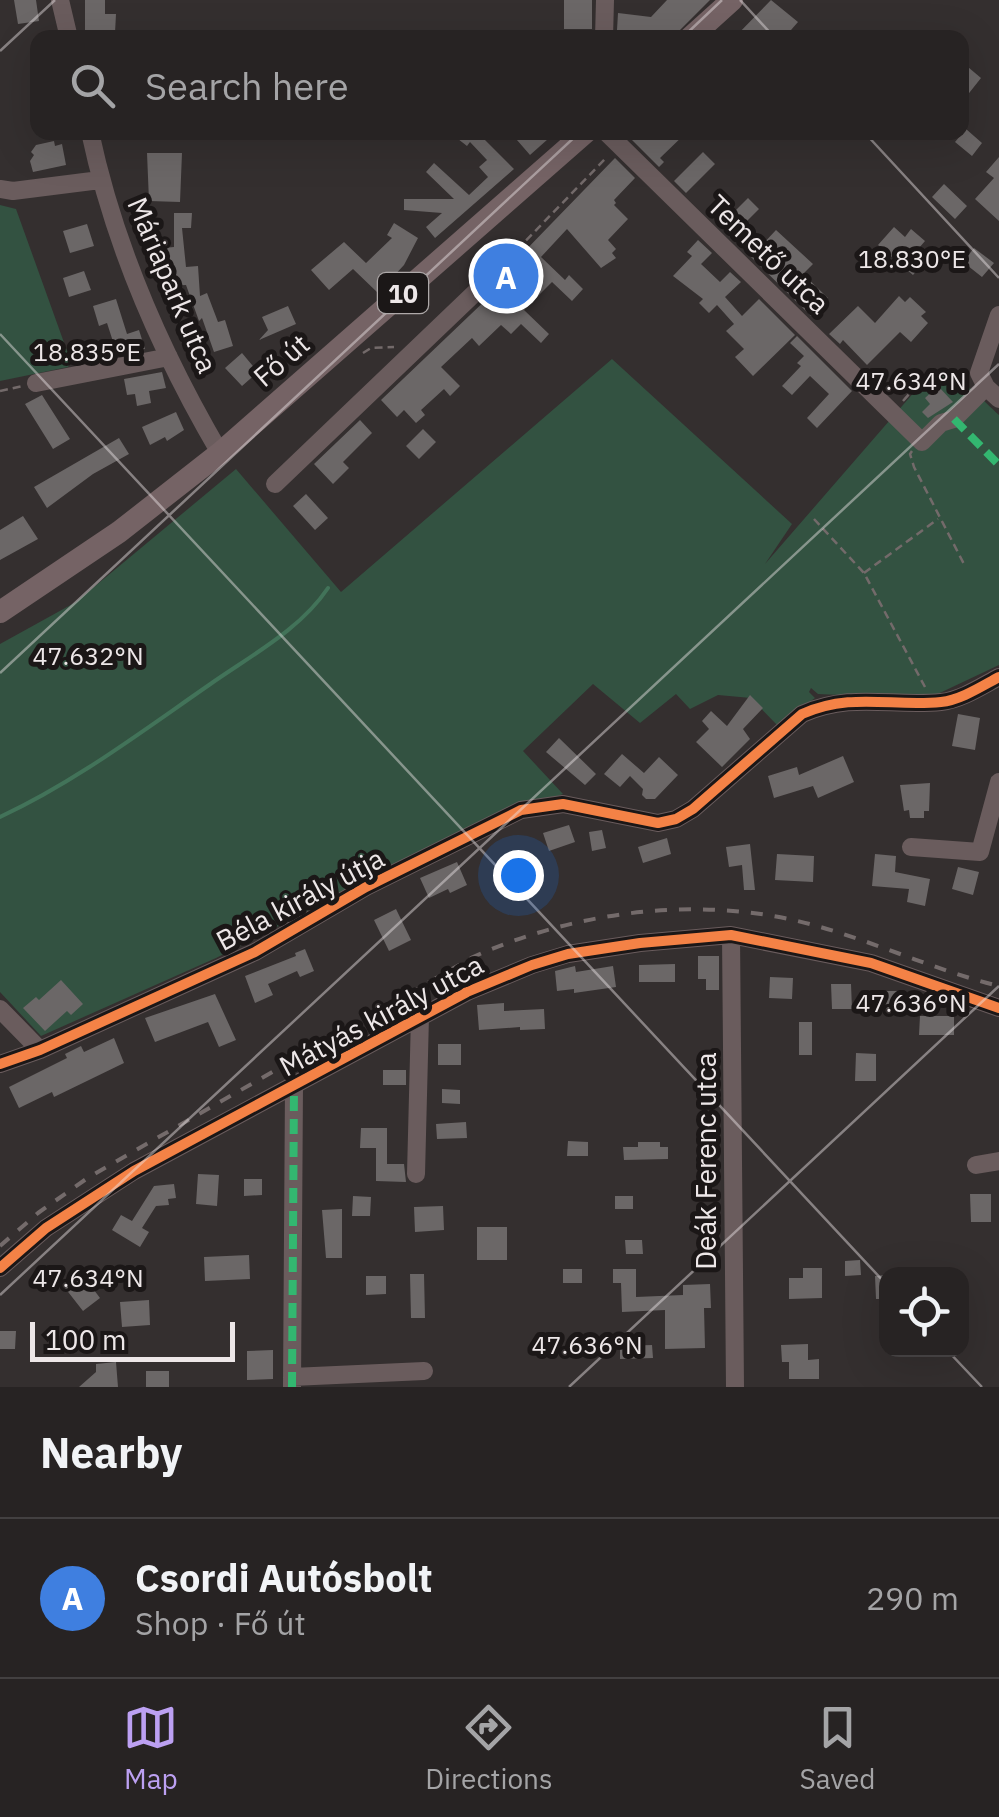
<!DOCTYPE html>
<html lang="en">
<head>
<meta charset="utf-8">
<style>
	:root { --surface:#272323; --page:#332f30; --text:#f1f3f6; --muted:#a4a4a6; --line:#434041; --accent:#bca0f2 }
	body { margin:0; font-family:"IBM Plex Sans",sans-serif; background:var(--page); color:var(--text) }
	.controls { position:absolute; right:30px; bottom:30px; display:grid; overflow:hidden; border-radius:20px; box-shadow:0 10px 40px #0002 }
	.controls button { width:90px; height:90px; display:grid; place-items:center; padding:0; border:0; border-bottom:2px solid var(--line); background:var(--surface); color:var(--text); font:50px sans-serif }
	.scale { position:absolute; left:30px; bottom:25px; width:205px; box-sizing:border-box; padding-left:10px; border:5px solid #ede7e8; border-top:0; font-size:28px; line-height:35px; white-space:nowrap; color:#ede7e8; -webkit-text-stroke:8px #1b1717; paint-order:stroke }
	.you { position:absolute; left:518px; top:875px; width:35px; height:35px; margin:-25px; border:8px solid #fff; border-radius:50%; background:#1a73e8; box-shadow:0 0 0 15px #1a73e833 }
	.badge { display:grid; place-items:center; width:65px; height:65px; border-radius:50%; background:var(--accent); color:#fff; font-size:32px; font-weight:700 }
	.pin { position:absolute; translate:-50% -50%; border:5px solid #fff; box-shadow:0 2px 10px #0006 }
	.list { margin:0; padding:0; list-style:none }
	h2 { display:flex; justify-content:space-between; align-items:center; height:130px; margin:0; padding:0 40px; font-size:42px }
	h2 small { font-size:32px; font-weight:400; color:var(--muted) }
	.list li { display:grid; grid-template-columns:65px 1fr auto; gap:30px; align-items:center; box-sizing:border-box; height:160px; padding:0 40px; border-top:2px solid var(--line) }
	.list b { display:block; font-size:38px; white-space:nowrap }
	.list p { margin:0; font-size:32px; white-space:nowrap; color:var(--muted) }
	.list em { font-size:32px; font-style:normal; color:var(--muted) }
	.icon { flex:none; width:55px; height:55px; fill:none; stroke:currentColor; stroke-width:2; stroke-linecap:round; stroke-linejoin:round }
	.map { position:relative; flex:none; width:999px; height:1387px; overflow:hidden }
	.search { position:absolute; background:var(--surface); box-shadow:0 10px 40px #0002; left:30px; right:30px; top:30px; height:110px; display:flex; align-items:center; gap:25px; box-sizing:border-box; padding:0 35px; border-radius:20px; color:var(--muted); font-size:38px }
	.sheet { height:290px; background:var(--surface) }
	nav { display:flex; justify-content:space-around; align-items:center; box-sizing:border-box; height:140px; border-top:2px solid var(--line); background:var(--surface); font-size:28px; color:var(--muted) }
	nav a { display:grid; justify-items:center; gap:5px }
	nav .on { color:var(--accent) }
	.map>svg:first-child { display:block }
	.green { fill:#335241 }
	.lines { fill:none; stroke-linecap:round; stroke-linejoin:round }
	.stream { stroke:#427359; stroke-width:4 }
	.building { fill:#6b6767 }
	.path { stroke:#736a6a; stroke-width:2.5; stroke-dasharray:8 5; stroke-linecap:butt }
	.minor { stroke:#6a5c5d; stroke-width:18 }
	.major { stroke:#756365; stroke-width:22 }
	.rail { stroke:#746b6b; stroke-width:4; stroke-dasharray:12 12; stroke-linecap:butt }
	.quiet { stroke:#33b770; stroke-width:8; stroke-dasharray:15 8; stroke-linecap:butt }
	.cycleway-casing { stroke:#1b1717; stroke-width:16 }
	.cycleway { stroke:#f48246; stroke-width:10 }
	.ticks { fill:none; stroke:#ede7e8; stroke-width:2.5; stroke-opacity:0.45 }
	.labels { text-anchor:middle; dominant-baseline:central; stroke-width:10; stroke-linejoin:round; paint-order:stroke }
	.shield { fill:#1b1717; stroke:#aea9a9; stroke-width:2.5 }
	.shield-label { font-size:25px; font-weight:bold; fill:#ede7e8 }
	.street-label { font-size:28px; fill:#ede7e8; stroke:#1b1717 }
	.ticks-label { font-size:25px; text-anchor:middle; fill:#ede7e8; stroke:#1b1717; stroke-width:10; stroke-linejoin:round; paint-order:stroke }
</style>
</head>
<body>
<div class="map">
<svg width="999" height="1387" viewBox="0 0 999 1387">
	<rect width="100%" height="100%" fill="#342f2f"/>
	<path class="green" d="M0 205 16 209 71 362 68 367 0 381Z
		M612 359 792 524 765 564 929 375C956 368 981 399 999 415V665L927 699 818 694 811 688 809 692 815 698 777 725 751 698 718 695 690 709 676 694 640 723 593 684 523 751 563 794 467 830 216 958 41 1036 0 992V644L76 602 236 469 341 592Z"/>
	<g class="lines">
		<path class="stream" d="M0 817C75 782 141 732 209 685 250 656 300 630 328 588"/>
	</g>
	<path class="building" d="M14 0H36L39 21 18 24Z
		M85 0H105V14H116L115 33H85Z
		M564 0H592V29H564Z
		M667 0H710L672 38H641L645 34 617 30 618 13 651 17Z
		M771 0 798 22 784 38H734Z
		M962 62 981 78 962 102Z
		M966 129 982 143 972 156 955 142Z
		M449 132H477L514 169 435 238 426 227 442 213 404 210V199H454L426 172 434 163 469 195 488 177 479 167 487 160 470 142 467 146Z
		M510 132H542L548 139 530 155Z
		M624 132H687L660 158 664 162 659 167Z
		M54 141 55 146 62 144 66 165 33 172 30 161 34 155 31 152 36 145Z
		M703 152 715 164 686 193 674 181Z
		M147 153H182L180 202 149 201Z
		M999 157V221L975 199 994 178 986 172Z
		M615 158 635 178 614 200 616 203 614 205 628 219 608 240 616 249 612 253 616 258 601 268 567 229 541 257 565 280 569 275 583 289 572 301 552 282 524 310 549 334 541 343 521 324 511 334 501 325 479 346 472 338 441 367 460 386 450 396 444 389 421 410 425 415 416 423 404 410 397 417 381 400 492 294 495 282 506 271 513 277 527 262 520 256Z
		M944 184 967 206 955 219 932 197Z
		M748 198 759 209 731 237 720 226Z
		M174 213H192L191 228H182L186 267 198 266 200 296 207 293 218 322 225 320 233 346 214 352 202 318 199 321 186 285 165 286 163 263H153L152 249 174 247Z
		M394 223 418 238 404 265 378 293 353 269 329 290 311 270 344 242 366 263 392 238 387 235Z
		M87 224 94 246 70 253 63 231Z
		M894 227 905 237 911 229 925 241 919 248 928 257 913 275 878 245Z
		M776 230 813 264 803 274 828 298 811 316 751 257Z
		M698 240 712 253 701 264 720 282 730 272 741 282 725 297 742 316 759 299 795 335 753 376 735 357 744 349 726 331 734 324 717 305 709 313 699 303 703 299 673 276 692 256 687 252Z
		M974 248 994 263 982 277 963 262Z
		M84 271 91 290 69 297 63 278Z
		M899 296 905 302 910 297 926 312 921 316 928 323 911 342 900 332 867 365 843 340 840 344 829 334 858 306 875 323Z
		M116 299 127 334 139 330 145 349 117 354 107 323 99 326 93 306Z
		M288 306 296 324 259 340 268 330 262 317Z
		M797 336 852 391 817 428 807 418 829 394 810 376 792 395 782 386 801 366 797 363 804 356 790 343Z
		M242 353 258 372 242 386 225 368Z
		M162 372 166 388 149 391 151 403 137 406 135 394 127 395 124 379Z
		M938 386 953 402 928 418 922 412 930 404 925 398Z
		M42 395 70 439 53 449 25 404Z
		M176 412 184 430 167 441 165 437 150 445 142 427Z
		M360 420 372 433 343 462 349 468 333 484 314 464Z
		M423 429 436 442 419 459 406 446Z
		M119 438 129 454 93 474 47 508 34 487Z
		M306 494 328 518 315 530 293 506Z
		M23 516 38 539 0 560V530Z
		M750 695 763 708 743 729 750 739 722 767 696 742 709 729 702 721 711 711 727 726Z
		M958 714 980 718 975 750 952 746Z
		M559 738 596 774 585 785 546 752Z
		M622 754 644 773 659 757 678 775 655 799H646L642 795 643 789 630 776 620 787 604 774Z
		M843 756 854 782 818 798 813 786 774 798 768 776 797 767 799 775Z
		M930 783 929 811H924V818H910L909 810 904 811 900 785Z
		M569 825 575 842 549 851 543 833Z
		M602 830 606 848 592 851 589 832Z
		M667 838 671 854 643 863 638 847Z
		M750 844 755 890H744L742 865 729 867 726 847Z
		M777 854 814 856 813 882 775 880Z
		M875 854 896 856 895 872 930 879 925 906 907 902 909 889 872 886Z
		M457 862 467 885 450 893 448 889 429 898 420 878Z
		M958 867 979 872 973 895 952 889Z
		M396 909 411 940 389 951 374 920Z
		M305 949 314 971 300 977 297 971 268 984 273 995 255 1003 245 976 296 956 295 953Z
		M698 956H719V990H706V979H698Z
		M675 964V982H639V965Z
		M575 966 576 972 613 966 616 987 574 993V989L557 991 555 971Z
		M770 977 793 978 792 999 769 998Z
		M61 980 83 1004 71 1015 67 1011 45 1031 23 1008 36 997 39 1000Z
		M831 984H851L852 1009H832Z
		M877 991H900L899 1009 876 1008Z
		M215 994 236 1040 219 1047 208 1022 155 1042 145 1018Z
		M504 1003V1011L544 1009 545 1029 520 1030V1027L479 1030 477 1005Z
		M920 1016H954V1035H919Z
		M799 1022H812V1055H799Z
		M114 1038 124 1063 54 1097 52 1092 19 1108 9 1087 67 1058 65 1054 81 1046 84 1052Z
		M438 1044H461V1065H438Z
		M856 1053 876 1054V1081H855Z
		M383 1070H406V1085H383Z
		M442 1089 460 1090V1104L442 1103Z
		M466 1122 467 1138 437 1139 436 1124Z
		M361 1128H387V1164H404L406 1182 376 1181V1148H360Z
		M568 1141 588 1142V1156H567Z
		M638 1142H660V1147H668V1159L624 1160 623 1147H638Z
		M198 1174 219 1175 217 1206 196 1204Z
		M244 1179H262V1195L244 1196Z
		M174 1184 176 1198 168 1199 169 1205 156 1206 142 1228 149 1232 140 1247 112 1230 121 1215 132 1221 154 1186Z
		M970 1194H991V1222H971Z
		M353 1196 371 1197 370 1216H352Z
		M615 1196H633V1209H615Z
		M443 1206 444 1230 415 1232 414 1207Z
		M342 1209V1258H326L322 1210Z
		M477 1227H507V1260H477Z
		M625 1240H642L643 1254H626Z
		M249 1255 250 1279 205 1281 204 1257Z
		M860 1260 861 1275 845 1276V1261Z
		M803 1268H822V1298L789 1299V1278H803Z
		M563 1269H582V1283H563Z
		M613 1269H636V1297L683 1295V1285L710 1284 711 1308H704L705 1348 665 1349V1310L622 1312 621 1283H613Z
		M82 1274 100 1298 83 1311 65 1288Z
		M410 1274H424L425 1318H411Z
		M886 1275V1299H876L875 1276Z
		M366 1276H386V1294L366 1295Z
		M149 1300 150 1325 122 1327 120 1302Z
		M0 1331H16L15 1349H0Z
		M808 1344V1360L819 1359V1379H789V1362H782L781 1345Z
		M652 1345 653 1358 620 1359V1346Z
		M273 1350V1379L247 1380V1351Z
		M116 1362 118 1387H79L96 1372V1364Z
		M146 1371H169V1387H146Z"/>
	<g class="lines">
		<path class="path" d="M508 259 607 157
			M363 353 371 348 394 347
			M0 391 23 386
			M903 401C931 370 926 366 966 380
			M912 451 910 454 914 467 965 566
			M814 519 864 573 925 687
			M864 573 938 519"/>
		<path class="minor" d="M60 0 69 38
			M604 38 605 0
			M90 132C114 245 162 354 220 453
			M606 132 922 442 941 423 954 419 986 387
			M0 189 13 191 100 180
			M999 315 979 373 986 387 999 399
			M36 383 169 357
			M275 484 483 285
			M911 847 980 852 999 782
			M731 935 735 1387
			M0 1009 40 1050
			M0 1064 40 1050 255 952 366 887 521 810 563 804 658 823 676 819 693 809 802 714C852 692 891 707 941 702 961 700 982 686 999 677
			M976 1165 999 1161
			M416 1174 420 1016
			M0 1268 46 1228 134 1171 467 992 532 965 568 954 640 943 731 935 871 963 999 1008
			M292 1377 424 1371
			M292 1387 294 1086"/>
		<path class="major" d="M690 38 732 0
			M0 612 119 532 220 453 586 132"/>
		<path class="rail" d="M0 1246 38 1213 89 1177 473 957C578 910 705 894 817 926 878 943 937 971 999 986"/>
		<path class="quiet" d="M954 419 999 465
			M292 1387 294 1086"/>
		<defs>
			<path id="cycleway" d="M0 1064 40 1050 255 952 366 887 521 810 563 804 658 823 676 819 693 809 802 714C852 692 891 707 941 702 961 700 982 686 999 677
				M0 1268 46 1228 134 1171 467 992 532 965 568 954 640 943 731 935 871 963 999 1008"/>
		</defs>
		<use href="#cycleway" class="cycleway-casing"/>
		<use href="#cycleway" class="cycleway"/>
	</g>
	<path class="ticks" d="M740 0 775 38M682 38 722 0M0 51 55 0M864 132 999 278M0 334 886 1284M0 673 580 132M0 1295 999 364M947 1350 982 1387M569 1387 999 986"/>
	<g class="labels">
		<rect class="shield" x="378" y="273" width="50" height="40" rx="8"/>
		<g class="shield-label">
			<text x="403" y="293">10</text>
		</g>
		<g class="street-label">
			<text transform="translate(769 254) rotate(44)">Temető utca</text>
			<text transform="translate(173 285) rotate(67)">Máriapark utca</text>
			<text transform="translate(281 360) rotate(-41)">Fő út</text>
			<text transform="translate(300 899) rotate(-28)">Béla király útja</text>
			<text transform="translate(381 1015) rotate(-28)">Mátyás király utca</text>
			<text transform="translate(705 1161) rotate(-90)">Deák Ferenc utca</text>
		</g>
	</g>
	<g class="ticks-label">
		<text x="912" y="268">18.830°E</text>
		<text x="87" y="361">18.835°E</text>
		<text x="911" y="390">47.634°N</text>
		<text x="88" y="665">47.632°N</text>
		<text x="911" y="1012">47.636°N</text>
		<text x="88" y="1287">47.634°N</text>
		<text x="587" y="1354">47.636°N</text>
	</g>
</svg>
<div class="controls">
<button><svg class="icon" aria-label="locate" viewBox="0 0 24 24"><circle cx="12" cy="12" r="6"/><path d="M12 2v4M12 18v4M2 12h4M18 12h4"/></svg></button>
</div>
<div class="scale">100 m</div>
<div class="you"></div>
<div class="pin badge" style="left:506px;top:276px;background:#3f7fe0">A</div>
<div class="search"><svg class="icon" aria-label="search" viewBox="0 0 24 24"><circle cx="10" cy="10" r="6"/><path d="M15 15l6 6"/></svg>Search here</div>
</div>
<section class="sheet">
<h2>Nearby<small></small></h2>
<ul class="list">
<li><span class="badge" style="background:#3f7fe0">A</span><div><b>Csordi Autósbolt</b><p>Shop · Fő út</p></div><em>290 m</em></li>
</ul>
</section>
<nav>
<a class="on"><svg class="icon" aria-label="map" viewBox="0 0 24 24"><path d="M3 6l6-2 6 2 6-2v14l-6 2-6-2-6 2zM9 4v14M15 6v14"/></svg>Map</a>
<a><svg class="icon" aria-label="directions" viewBox="0 0 24 24"><path d="M12 3l9 9-9 9-9-9zM9 14v-3h6M13 9l2 2-2 2"/></svg>Directions</a>
<a><svg class="icon" aria-label="saved" viewBox="0 0 24 24"><path d="M7 4h10v16l-5-4-5 4z"/></svg>Saved</a>
</nav>
</body>
</html>
